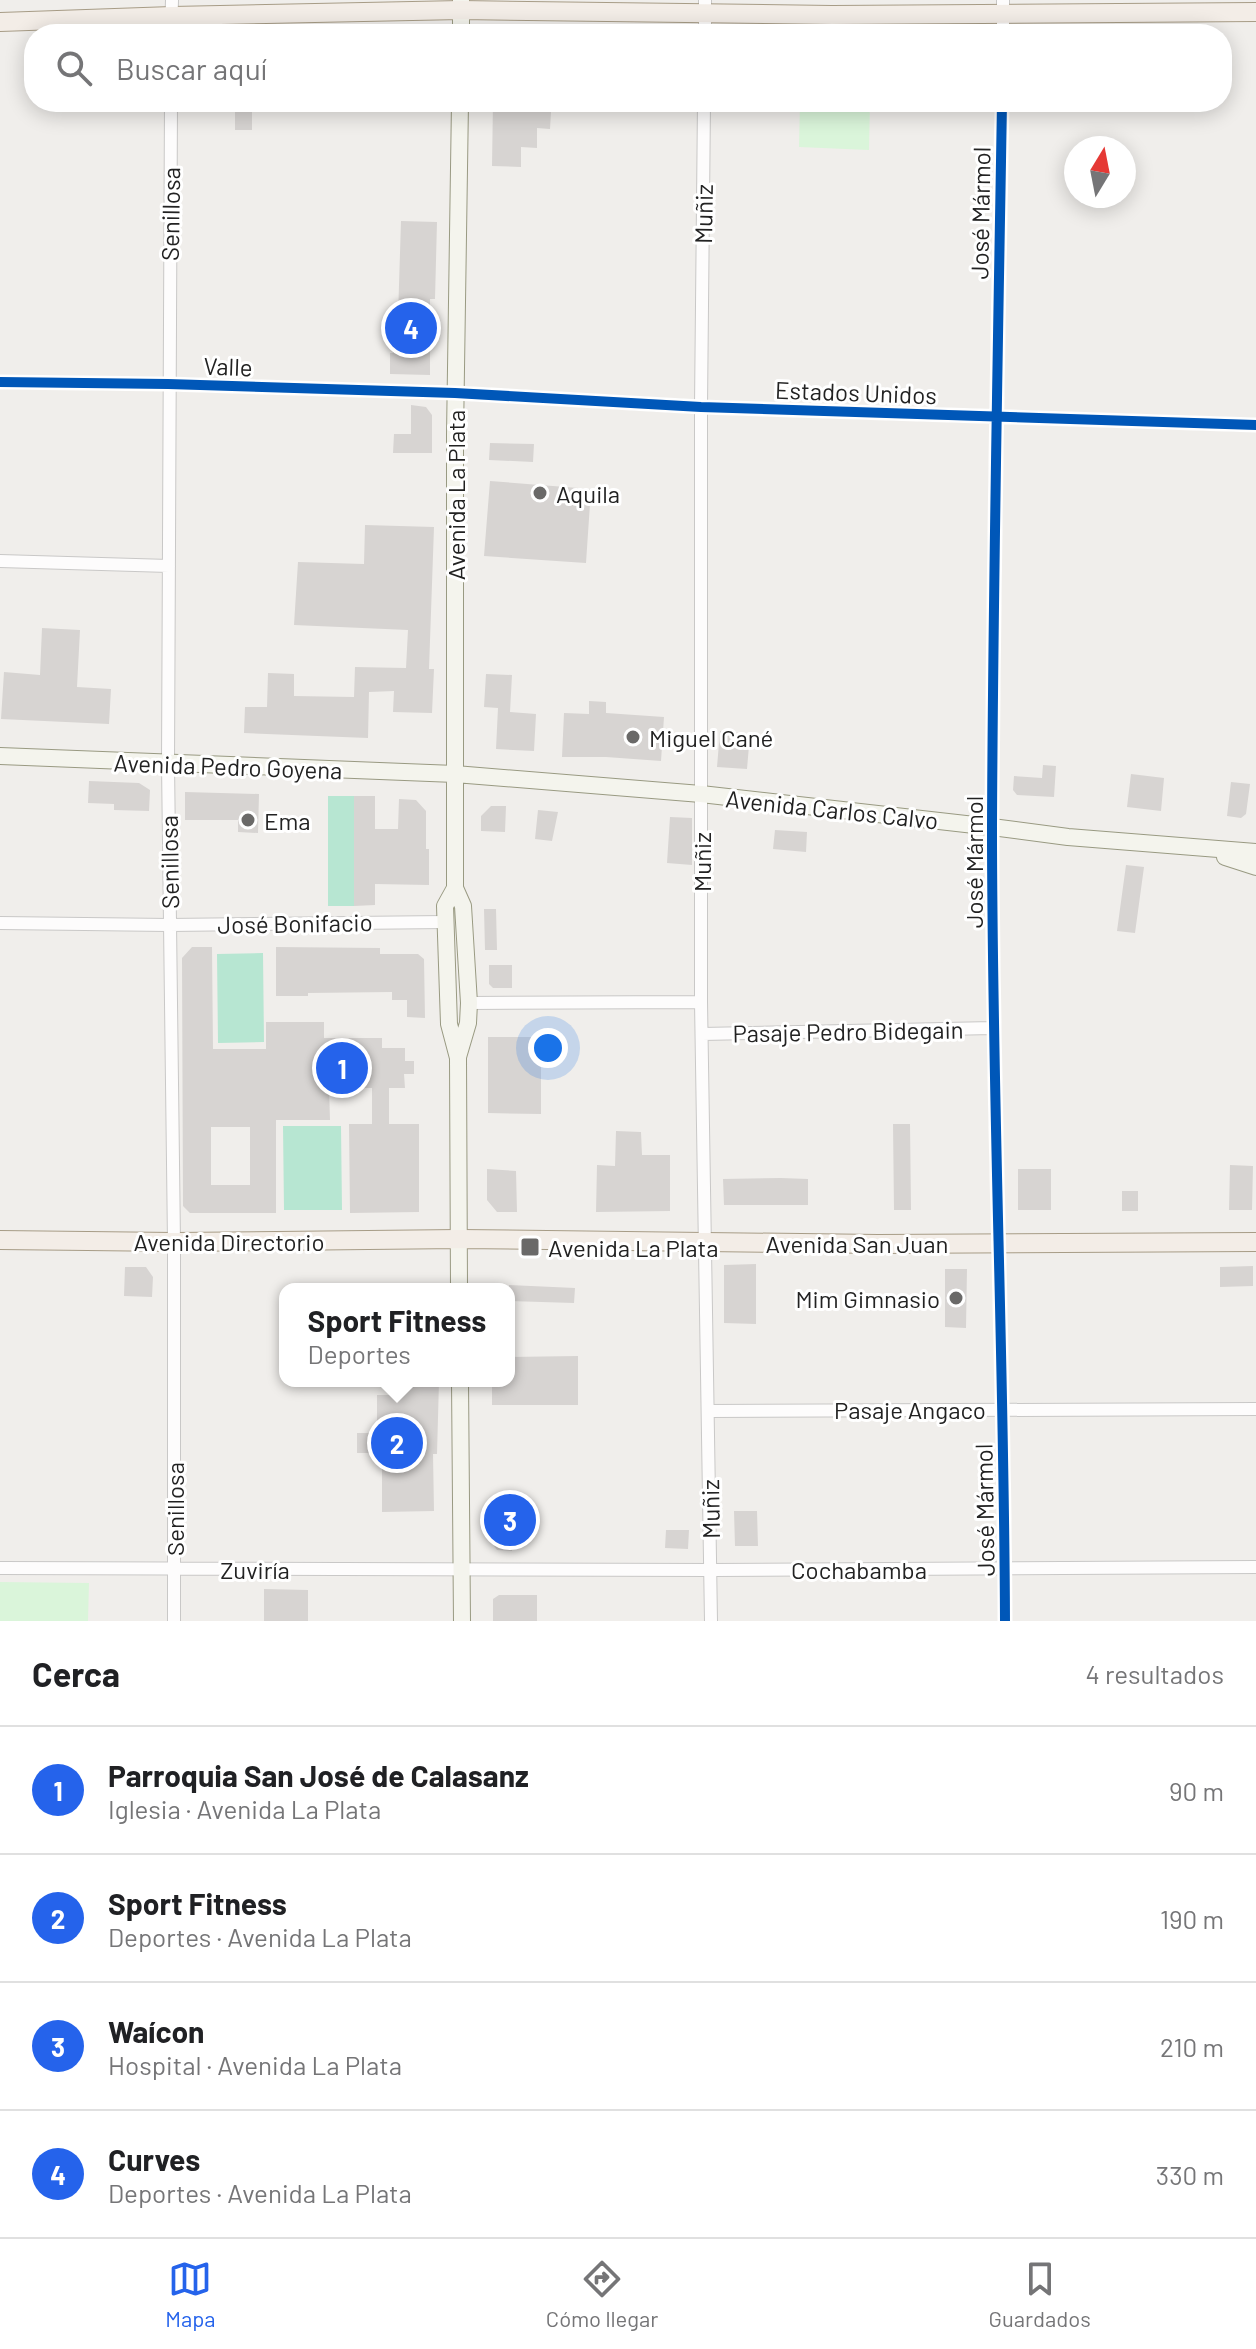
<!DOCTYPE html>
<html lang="es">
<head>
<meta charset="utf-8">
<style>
	:root { --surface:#fff; --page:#f2f2f2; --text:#202124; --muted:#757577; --line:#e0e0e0; --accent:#2563eb }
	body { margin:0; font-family:Barlow,sans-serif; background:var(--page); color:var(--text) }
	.compass { position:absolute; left:1064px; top:136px; width:72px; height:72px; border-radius:50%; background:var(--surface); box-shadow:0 4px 20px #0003; rotate:10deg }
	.you { position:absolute; left:548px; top:1048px; width:28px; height:28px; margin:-20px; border:6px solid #fff; border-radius:50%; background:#1a73e8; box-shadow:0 0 0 12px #1a73e833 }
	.badge { display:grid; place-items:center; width:52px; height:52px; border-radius:50%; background:var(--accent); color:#fff; font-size:26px; font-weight:700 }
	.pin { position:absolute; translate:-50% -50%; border:4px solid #fff; box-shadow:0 2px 8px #0006 }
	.popup { position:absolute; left:279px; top:1283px; width:236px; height:104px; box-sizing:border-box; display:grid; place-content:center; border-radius:16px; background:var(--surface); filter:drop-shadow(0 2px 6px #0005); font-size:26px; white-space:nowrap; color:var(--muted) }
	.popup b { font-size:30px; color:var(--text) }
	.popup::after { content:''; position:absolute; left:50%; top:100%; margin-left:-16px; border:16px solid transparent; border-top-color:var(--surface) }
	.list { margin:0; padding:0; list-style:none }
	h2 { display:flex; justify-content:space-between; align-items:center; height:104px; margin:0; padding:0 32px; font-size:34px }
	h2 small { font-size:26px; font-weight:400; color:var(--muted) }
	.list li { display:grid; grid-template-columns:52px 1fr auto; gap:24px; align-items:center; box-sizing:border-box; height:128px; padding:0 32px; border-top:2px solid var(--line) }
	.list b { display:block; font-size:30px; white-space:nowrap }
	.list p { margin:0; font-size:26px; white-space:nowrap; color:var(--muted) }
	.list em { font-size:26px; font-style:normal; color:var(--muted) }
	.icon { flex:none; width:44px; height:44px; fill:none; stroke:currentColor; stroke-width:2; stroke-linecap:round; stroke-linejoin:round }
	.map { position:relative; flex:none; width:1256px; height:1621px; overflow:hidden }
	.search { position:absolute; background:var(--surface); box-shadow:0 4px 20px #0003; left:24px; right:24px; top:24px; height:88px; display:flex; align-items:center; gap:20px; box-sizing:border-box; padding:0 28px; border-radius:32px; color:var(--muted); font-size:30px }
	.sheet { height:616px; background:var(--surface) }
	nav { display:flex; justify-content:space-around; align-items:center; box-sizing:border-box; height:112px; border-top:2px solid var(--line); background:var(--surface); font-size:22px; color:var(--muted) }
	nav a { display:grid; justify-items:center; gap:4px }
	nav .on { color:var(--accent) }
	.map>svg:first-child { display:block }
	.park { fill:#daf5da }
	.pitch { fill:#b7e6d2 }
	.building { fill:#d7d4d2; fill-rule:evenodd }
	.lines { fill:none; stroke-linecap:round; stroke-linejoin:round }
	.minor-casing { stroke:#c9c8c7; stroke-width:14 }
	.secondary-casing { stroke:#999a82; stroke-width:18 }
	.primary-casing { stroke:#a79c86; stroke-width:20 }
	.minor { stroke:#fdfcfc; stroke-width:12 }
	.secondary { stroke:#f4f4ed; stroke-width:16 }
	.primary { stroke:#f3ede7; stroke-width:18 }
	.cycleway-casing { stroke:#fff; stroke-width:15 }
	.cycleway { stroke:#0057b8; stroke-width:10 }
	.poi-dot { fill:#6a6968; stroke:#fff; stroke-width:3 }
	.labels { text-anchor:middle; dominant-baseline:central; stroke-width:6; stroke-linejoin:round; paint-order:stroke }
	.street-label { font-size:24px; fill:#222; stroke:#fff }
	.poi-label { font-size:24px; fill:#222; stroke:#fff; text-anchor:start }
</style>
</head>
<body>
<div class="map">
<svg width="1256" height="1621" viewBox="0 0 1256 1621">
	<rect width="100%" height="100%" fill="#f0eeeb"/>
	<path class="park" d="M800 102H870L869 150 799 147Z
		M0 1582 89 1583 88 1621H0Z"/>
	<path class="pitch" d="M328 796H354V906H328Z
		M263 953 264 1042 218 1043 217 954Z
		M283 1126H341L342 1210H284Z"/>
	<path class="building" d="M235 102H252V130H235Z
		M493 102H535V110L551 112 550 129 537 128V148L521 147V167L492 166Z
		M401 221 437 222 435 299H430V375L390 374V353H393V317H398Z
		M411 405 426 407 432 415V453H393L394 434H411Z
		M490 443 534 444 533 462 489 460Z
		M490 481 591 489 586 563 484 556Z
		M365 525 434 527 429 669H434L432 713 393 712 394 691 369 692 368 738 244 733 245 707H267L268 673 294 674V696L354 697 355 667 406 668 408 630 294 625 298 562 364 564Z
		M42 628 80 630 77 687 111 689 109 724 1 719 4 672 40 675Z
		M486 674 512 675 510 712 536 714 534 751 496 749 498 708 484 707Z
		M589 701 606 702V713L664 717 661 761 606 757H562L564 713 589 714Z
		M720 731 750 734 747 769 717 767Z
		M1043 765 1056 766 1054 797 1017 795 1013 790 1014 776 1042 778Z
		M1131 774 1164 778 1161 811 1127 807Z
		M89 781 139 783 150 790 149 811 114 810V804L88 803Z
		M1231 782 1250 784 1246 814 1241 818 1227 816Z
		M185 792 259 794 258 833 238 832V820H185Z
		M354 796H375V829H398L399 799 416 800 426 811V849H429V885L375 884V905L354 906Z
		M491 806H506L505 832 481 831V816Z
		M538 810 558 812 552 841 535 839Z
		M670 817 692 818V865L667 863Z
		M775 830 807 832 806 852 773 849Z
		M1126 865 1144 867 1135 933 1117 931Z
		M484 909H496L497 950H485Z
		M192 947H212L213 1049H266V1022H324V1038H382V1048H405V1061H414V1074H404L405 1088H389V1124H419V1212L350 1213 349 1124H372V1088H329L330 1120H276V1213H190L183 1206 182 958ZM211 1127H250V1185H211Z
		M276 947 380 948V954H418L424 959 425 1018 407 1017V1000H392V992L308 993V996H276Z
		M489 965H512V988H493L489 984Z
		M488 1037H541V1114L488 1113Z
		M893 1124H910L911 1210H894Z
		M616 1131 641 1132 642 1155H670V1211L596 1212 597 1165 615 1166Z
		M1230 1165 1253 1166 1252 1210H1229Z
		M487 1169 516 1171 517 1212H497L487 1200Z
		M1018 1169H1051V1210H1018Z
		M781 1178 808 1179V1205H724L723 1179Z
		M1122 1191H1138V1211H1122Z
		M756 1264V1324L724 1323V1265Z
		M1253 1266V1286L1220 1287V1267Z
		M125 1267H146L153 1277 152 1297 124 1296Z
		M945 1269H967L966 1328 945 1327Z
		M509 1285 575 1288 574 1303 509 1301Z
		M578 1356V1405H492V1381H509V1357Z
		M396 1381H439L437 1454H433L434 1511 382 1512V1453H357V1433H377V1395H396Z
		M492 1508 528 1509V1532L513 1531 512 1551 497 1550 491 1542Z
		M734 1511H757L758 1546H735Z
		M666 1530H689L688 1549 665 1548Z
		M264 1589 308 1590V1621H264Z
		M499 1595H537V1621H493V1599Z"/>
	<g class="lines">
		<defs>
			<path id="minor" d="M171 34 172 0
				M705 34V0
				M1003 34V0
				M171 102 168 764 174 1242V1621
				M704 102 701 407V1002L711 1621
				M1002 102C998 344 993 585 992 827 992 1092 1004 1356 1005 1621
				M0 382 168 384 455 393 701 407 1256 425
				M0 561 169 566
				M0 923 169 925 446 922
				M469 1003 701 1002
				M702 1034 993 1028
				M708 1411 1256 1409
				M0 1568 712 1570 1256 1567"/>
			<path id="secondary" d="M461 34V0
				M0 756 455 774 701 794 992 827 1068 837 1256 852
				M1225 857 1256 867
				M455 888 463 906 469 1003 468 1023 458 1057
				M459 1289 458 1058 449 1024 445 906 455 888V435L460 102
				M460 1381 462 1621"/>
			<path id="primary" d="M0 22 172 16 461 10 832 15 1256 12
				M0 1240 174 1242 459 1239 878 1244 1256 1242"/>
		</defs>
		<use href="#minor" class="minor-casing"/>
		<use href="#secondary" class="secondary-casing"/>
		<use href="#primary" class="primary-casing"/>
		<use href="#minor" class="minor"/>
		<use href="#secondary" class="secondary"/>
		<use href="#primary" class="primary"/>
		<defs>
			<path id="cycleway" d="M1002 102C998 344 993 585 992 827 992 1092 1004 1356 1005 1621
				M0 382 168 384 455 393 701 407 1256 425"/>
		</defs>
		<use href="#cycleway" class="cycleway-casing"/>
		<use href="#cycleway" class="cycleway"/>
	</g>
	<g class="poi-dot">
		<circle cx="540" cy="493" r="8"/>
		<circle cx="633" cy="737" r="8"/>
		<circle cx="248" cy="820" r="8"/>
		<rect x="520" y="1237" width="20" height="20" rx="4"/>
		<circle cx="956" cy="1298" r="8"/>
	</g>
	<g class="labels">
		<g class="street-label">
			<text transform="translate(980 213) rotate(-89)">José Mármol</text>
			<text transform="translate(170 214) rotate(-89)">Senillosa</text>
			<text transform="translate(703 214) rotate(-89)">Muñiz</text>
			<text transform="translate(228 366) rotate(2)">Valle</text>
			<text transform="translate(856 392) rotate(2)">Estados Unidos</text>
			<text transform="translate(455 495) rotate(-90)">Avenida La Plata</text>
			<text transform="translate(228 766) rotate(2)">Avenida Pedro Goyena</text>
			<text transform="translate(832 809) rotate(6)">Avenida Carlos Calvo</text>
			<text transform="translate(169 862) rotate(-91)">Senillosa</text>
			<text transform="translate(701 862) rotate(-90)">Muñiz</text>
			<text transform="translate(973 862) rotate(-90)">José Mármol</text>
			<text transform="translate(295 923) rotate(-1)">José Bonifacio</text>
			<text transform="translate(848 1031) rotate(-1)">Pasaje Pedro Bidegain</text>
			<text x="229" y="1241">Avenida Directorio</text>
			<text x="857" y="1243">Avenida San Juan</text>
			<text x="910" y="1409">Pasaje Angaco</text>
			<text transform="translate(174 1509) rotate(-90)">Senillosa</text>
			<text transform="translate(710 1509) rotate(-91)">Muñiz</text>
			<text transform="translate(984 1510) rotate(-91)">José Mármol</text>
			<text x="255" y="1569">Zuviría</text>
			<text x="859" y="1569">Cochabamba</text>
		</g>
		<g class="poi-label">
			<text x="556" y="493">Aquila</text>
			<text x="649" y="737">Miguel Cané</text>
			<text x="264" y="820">Ema</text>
			<text x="548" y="1247">Avenida La Plata</text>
			<text x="940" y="1298" text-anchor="end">Mim Gimnasio</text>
		</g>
	</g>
</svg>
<svg class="compass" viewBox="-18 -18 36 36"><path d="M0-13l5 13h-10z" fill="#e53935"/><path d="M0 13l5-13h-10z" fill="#757577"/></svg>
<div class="you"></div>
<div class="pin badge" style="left:342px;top:1068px">1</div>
<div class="pin badge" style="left:397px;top:1443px">2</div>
<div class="popup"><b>Sport Fitness</b>Deportes</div>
<div class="pin badge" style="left:510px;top:1520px">3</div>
<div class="pin badge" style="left:411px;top:328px">4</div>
<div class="search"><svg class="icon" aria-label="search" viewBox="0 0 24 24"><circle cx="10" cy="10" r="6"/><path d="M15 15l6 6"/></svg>Buscar aquí</div>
</div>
<section class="sheet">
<h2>Cerca<small>4 resultados</small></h2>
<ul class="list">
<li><span class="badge">1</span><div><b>Parroquia San José de Calasanz</b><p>Iglesia · Avenida La Plata</p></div><em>90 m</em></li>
<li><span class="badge">2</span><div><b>Sport Fitness</b><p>Deportes · Avenida La Plata</p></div><em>190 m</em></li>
<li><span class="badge">3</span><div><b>Waícon</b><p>Hospital · Avenida La Plata</p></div><em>210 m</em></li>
<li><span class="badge">4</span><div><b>Curves</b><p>Deportes · Avenida La Plata</p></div><em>330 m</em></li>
</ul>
</section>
<nav>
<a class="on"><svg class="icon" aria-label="map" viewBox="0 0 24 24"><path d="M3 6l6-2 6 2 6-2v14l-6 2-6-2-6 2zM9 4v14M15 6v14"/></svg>Mapa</a>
<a><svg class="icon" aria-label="directions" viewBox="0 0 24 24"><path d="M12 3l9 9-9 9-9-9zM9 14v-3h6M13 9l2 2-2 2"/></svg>Cómo llegar</a>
<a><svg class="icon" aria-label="saved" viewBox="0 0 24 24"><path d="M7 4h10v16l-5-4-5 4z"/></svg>Guardados</a>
</nav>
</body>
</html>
